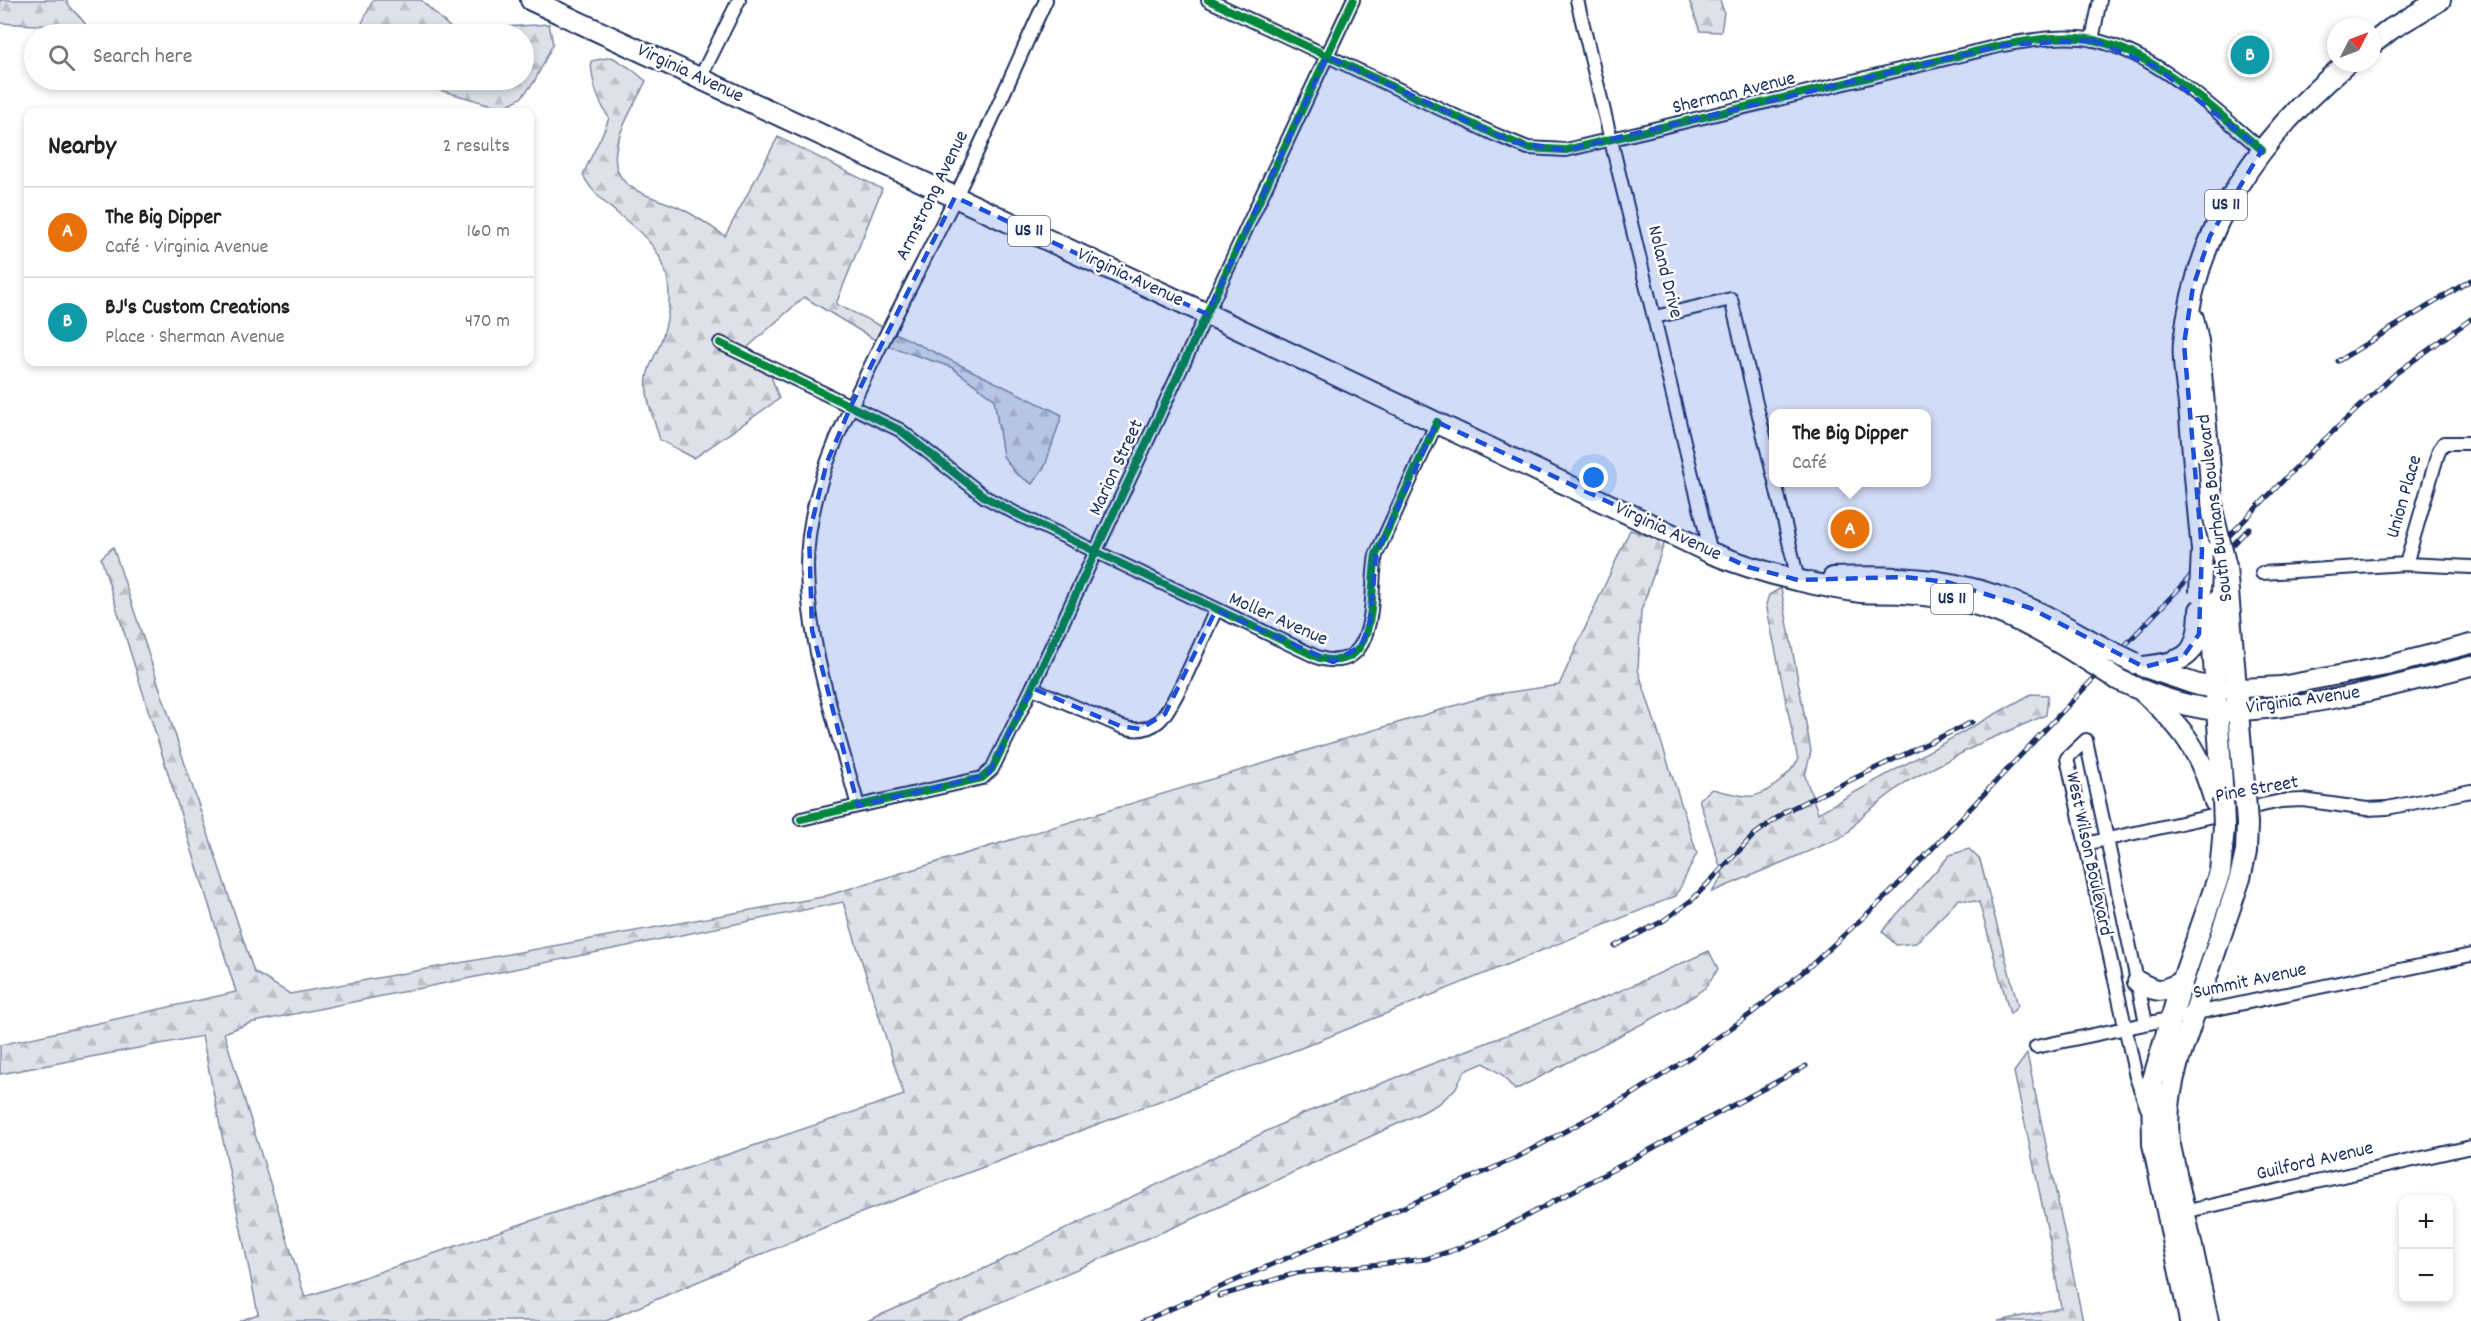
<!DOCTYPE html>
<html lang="en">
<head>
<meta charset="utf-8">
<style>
	:root { --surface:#fff; --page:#f6f6f6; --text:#222; --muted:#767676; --line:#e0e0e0; --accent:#d93025 }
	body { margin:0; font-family:Dekko,sans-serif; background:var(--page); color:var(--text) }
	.controls { position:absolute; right:18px; bottom:18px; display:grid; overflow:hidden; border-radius:12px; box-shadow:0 3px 9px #0003 }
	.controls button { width:54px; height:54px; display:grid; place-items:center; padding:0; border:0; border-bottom:2px solid var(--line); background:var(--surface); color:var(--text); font:30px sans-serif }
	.compass { position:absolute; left:2327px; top:18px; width:54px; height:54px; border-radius:50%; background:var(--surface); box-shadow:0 3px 9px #0003; rotate:48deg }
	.you { position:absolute; left:1594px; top:478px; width:21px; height:21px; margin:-15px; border:4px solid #fff; border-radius:50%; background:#1a73e8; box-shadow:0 0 0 9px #1a73e833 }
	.badge { display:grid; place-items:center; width:39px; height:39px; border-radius:50%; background:var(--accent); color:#fff; font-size:20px; font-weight:700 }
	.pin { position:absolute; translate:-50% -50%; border:3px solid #fff; box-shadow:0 2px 6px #0006 }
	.popup { position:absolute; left:1769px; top:409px; width:162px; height:78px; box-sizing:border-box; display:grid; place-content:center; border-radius:12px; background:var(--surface); filter:drop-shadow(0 2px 4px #0005); font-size:20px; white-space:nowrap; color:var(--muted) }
	.popup b { font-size:22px; color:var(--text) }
	.popup::after { content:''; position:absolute; left:50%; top:100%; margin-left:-12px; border:12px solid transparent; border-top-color:var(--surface) }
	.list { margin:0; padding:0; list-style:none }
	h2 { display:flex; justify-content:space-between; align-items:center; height:78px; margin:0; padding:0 24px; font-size:26px }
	h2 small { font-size:20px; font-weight:400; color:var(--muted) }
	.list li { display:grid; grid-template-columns:39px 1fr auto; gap:18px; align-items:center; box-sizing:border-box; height:90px; padding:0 24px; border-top:2px solid var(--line) }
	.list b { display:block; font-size:22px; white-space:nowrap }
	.list p { margin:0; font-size:20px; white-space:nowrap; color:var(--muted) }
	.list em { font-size:20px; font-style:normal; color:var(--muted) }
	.icon { flex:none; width:33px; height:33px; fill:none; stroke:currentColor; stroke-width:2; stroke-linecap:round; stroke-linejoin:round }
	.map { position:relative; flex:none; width:2471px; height:1321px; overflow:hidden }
	.search { position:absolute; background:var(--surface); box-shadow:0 3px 9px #0003; left:24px; top:24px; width:510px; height:66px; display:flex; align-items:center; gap:15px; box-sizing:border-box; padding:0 21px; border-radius:33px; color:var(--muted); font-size:22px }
	.panel { position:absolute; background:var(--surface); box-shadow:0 3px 9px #0003; left:24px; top:108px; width:510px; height:258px; border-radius:12px }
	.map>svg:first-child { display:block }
	.forest { fill:url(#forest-firs); stroke:#7c88a2; stroke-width:1.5; fill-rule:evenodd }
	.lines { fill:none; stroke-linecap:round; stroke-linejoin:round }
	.minor-casing { stroke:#1b2f5e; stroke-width:16 }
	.secondary-casing { stroke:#1b2f5e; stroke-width:22 }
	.primary-casing { stroke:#1b2f5e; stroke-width:24 }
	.minor { stroke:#fff; stroke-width:12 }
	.secondary { stroke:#fff; stroke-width:18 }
	.primary { stroke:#fff; stroke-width:20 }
	.rail-casing { stroke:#1b2f5e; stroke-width:5 }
	.rail { stroke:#fff; stroke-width:3; stroke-dasharray:9; stroke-linecap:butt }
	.primary-bridge-casing { stroke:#1b2f5e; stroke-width:24; stroke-linecap:butt }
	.primary-bridge { stroke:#fff; stroke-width:20 }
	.cycleway-casing { stroke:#fff; stroke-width:11 }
	.cycleway { stroke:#00873e; stroke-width:8 }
	.marked { fill:#1d4ed8; fill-opacity:0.2; stroke:#1d4ed8; stroke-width:4.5; stroke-dasharray:12 8; stroke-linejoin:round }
	.labels { text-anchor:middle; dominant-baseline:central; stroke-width:5; stroke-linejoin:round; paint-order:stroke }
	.shield { fill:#fff; stroke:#5f6d8e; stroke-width:1.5 }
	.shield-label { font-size:18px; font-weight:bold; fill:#1b2f5e }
	.street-label { font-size:20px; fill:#1b2f5e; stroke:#fff }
</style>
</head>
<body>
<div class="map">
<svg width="2471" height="1321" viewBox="0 0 2471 1321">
	<defs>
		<pattern id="forest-firs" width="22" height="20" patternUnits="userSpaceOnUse" patternTransform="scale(1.5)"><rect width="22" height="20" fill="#dee1e7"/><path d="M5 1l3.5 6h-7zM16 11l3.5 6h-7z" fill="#bec1c9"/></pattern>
	</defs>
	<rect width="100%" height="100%" fill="#fff"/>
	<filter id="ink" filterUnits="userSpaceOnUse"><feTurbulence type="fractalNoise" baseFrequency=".0167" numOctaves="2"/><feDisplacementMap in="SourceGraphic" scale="12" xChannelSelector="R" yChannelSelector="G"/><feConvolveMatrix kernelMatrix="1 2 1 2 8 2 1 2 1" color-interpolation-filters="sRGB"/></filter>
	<g filter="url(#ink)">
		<path class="forest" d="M0 0H66C71 11 82 17 88 28L0 23Z
			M373 0H421L457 34H357Z
			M1689 0H1720L1724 12 1721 32 1700 31Z
			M549 24 553 44 534 82 521 98 502 108 415 83 369 87 356 80H524V34H484L492 28Z
			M612 57 630 68 646 81C637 100 622 124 617 144 606 192 651 194 682 209 697 216 711 227 725 236L778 137 882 189 836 304 1062 415 1045 466 1032 484 1015 473 1003 456 994 399 951 367 882 344 804 297 748 347 770 373 779 399 694 458 660 440C655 421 644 398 647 378 648 366 656 355 660 344 669 320 673 291 664 267 650 226 601 212 583 175 591 155 602 138 609 118 597 99 592 83 591 61Z
			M1630 530 1665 541 1641 611 1638 670 1697 853 1676 896 1301 1048 842 1220 606 1321H239L258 1314 202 1036 0 1074V1045L236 992 101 558 113 547 254 972 290 994 822 897 1490 695 1559 685ZM843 902 904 1095 305 1297 224 1033 250 1023Z
			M1781 588 1811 751 1805 776 1818 813 2031 694 2048 695 2046 715 1983 742 1906 782 1863 815 1845 836 1712 892 1723 876 1699 799 1712 789C1721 791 1747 798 1754 796 1772 791 1789 775 1798 760L1766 604 1769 595Z
			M1969 849 1980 860 2018 1006 2010 1014 1979 902 1959 899 1916 943 1896 945 1882 931 1950 855Z
			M1709 951 1718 969 1706 987 1688 1000 1515 1090 1501 1074 1484 1063 1465 1071 1455 1089 1440 1103 1423 1112 1197 1217 957 1321H867L971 1275 1302 1114 1613 994Z
			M2027 1054 2083 1321H1998L2061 1308 2050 1242 2014 1072Z"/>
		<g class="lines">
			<defs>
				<path id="minor" d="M1208 0 1496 135 1528 148 1566 150 2003 45C2032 40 2065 34 2094 40 2159 55 2212 108 2262 150
					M1577 0 1711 553
					M2092 40 2100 0
					M700 78 739 0
					M1655 317 1731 299 1774 478
					M720 343 900 430 985 497 1017 514 1319 658C1381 675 1369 591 1376 555L1437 422
					M1775 482 1798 580
					M2406 564 2439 450 2444 443H2471
					M2262 573 2406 564 2471 567
					M1032 688 1120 726C1133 731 1147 731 1159 721 1175 707 1204 634 1216 610
					M2086 740 2067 758 2136 1077 2147 1108
					M2086 740 2146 1023
					M858 806C837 728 808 648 807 567 807 491 843 422 875 357 901 304 929 251 955 198 987 133 1015 66 1046 0
					M801 819 982 778 992 769 1032 688 1353 0
					M2085 844 2281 801 2303 800 2367 809 2387 808 2471 791
					M2036 1047 2471 955
					M2179 1213 2471 1147"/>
				<path id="secondary" d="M2223 689 2281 686 2386 666 2471 644
					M2238 711C2317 707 2394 686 2471 666"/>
				<path id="primary" d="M531 0 1207 314 1711 553C1759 572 1809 585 1861 592 1874 593 1888 592 1902 593 1930 595 1960 599 1987 608 2024 620 2059 642 2092 663
					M2372 44 2391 29 2440 0
					M2193 318 2198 341 2209 458
					M2202 550C2197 502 2193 454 2189 405 2187 385 2182 362 2184 342 2197 225 2259 137 2347 63
					M2226 567 2245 796
					M1833 578C1905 575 1961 579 2028 608 2055 619 2080 636 2106 649
					M2209 586 2223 799
					M2144 667C2188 662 2199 655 2200 610
					M2148 668 2198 685 2217 688
					M2119 680C2154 697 2190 709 2229 711
					M2142 691C2182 726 2200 750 2215 802
					M2138 982C2158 993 2162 992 2182 982
					M2190 1321 2153 1144 2152 1083 2182 982 2220 872 2224 827
					M2208 1321 2169 1141C2166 1113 2170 1089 2178 1062L2240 878 2246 852 2247 824"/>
			</defs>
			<use href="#minor" class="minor-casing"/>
			<use href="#secondary" class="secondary-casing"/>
			<use href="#primary" class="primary-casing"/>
			<use href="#minor" class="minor"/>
			<use href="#secondary" class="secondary"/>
			<use href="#primary" class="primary"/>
			<defs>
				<path id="rail" d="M2338 361 2471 280
					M2214 565 2249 528
					M1615 946 1663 921 1693 899 1754 835 1786 811 1972 722
					M1219 1296 1297 1273 1426 1259 1451 1251 1493 1234 1806 1066
					M1143 1321 1516 1158 1633 1094 1692 1056 1752 1013 1809 967 1891 892 2225 540 2311 452 2395 374 2471 319"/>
			</defs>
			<use href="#rail" class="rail-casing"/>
			<use href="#rail" class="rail"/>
			<defs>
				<path id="primary-bridge" d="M2209 458 2213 514 2226 567
					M2200 593 2202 550
					M2106 649 2135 663
					M2092 663 2119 680
					M2245 796 2247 824
					M2223 799 2224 827"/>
			</defs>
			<use href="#primary-bridge" class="primary-bridge-casing"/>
			<use href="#primary-bridge" class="primary-bridge"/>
			<defs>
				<path id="cycleway" d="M1208 0 1496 135 1528 148 1566 150 2003 45C2032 40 2065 34 2094 40 2159 55 2212 108 2262 150
					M720 343 900 430 985 497 1017 514 1319 658C1381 675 1369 591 1376 555L1437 422
					M801 819 982 778 992 769 1032 688 1353 0"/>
			</defs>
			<use href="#cycleway" class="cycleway-casing"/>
			<use href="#cycleway" class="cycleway"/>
		</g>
	</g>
	<path class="marked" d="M2092 40 2156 67 2262 150 2210 236 2193 287 2184 344 2202 550 2199 634 2183 657 2144 667 2030 608 1947 582 1904 577 1798 580 1748 567 1437 422 1376 555 1370 623 1361 646 1333 662 1216 610 1165 714 1140 729 1120 726 1032 688 988 775 858 806 812 630 809 534 827 462 851 406 955 197 1207 314 1327 56 1513 142 1566 150 2003 45Z"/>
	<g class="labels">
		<g class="shield">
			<rect x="2205" y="190" width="42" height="30" rx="4.5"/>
			<rect x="1008" y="216" width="42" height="30" rx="4.5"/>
			<rect x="1931" y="584" width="42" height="30" rx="4.5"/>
		</g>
		<g class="shield-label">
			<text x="2226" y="205">US 11</text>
			<text x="1029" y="231">US 11</text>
			<text x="1952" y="599">US 11</text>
		</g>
		<g class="street-label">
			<text transform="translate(690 74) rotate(25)">Virginia Avenue</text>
			<text transform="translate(1734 94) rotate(-14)">Sherman Avenue</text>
			<text transform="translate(933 196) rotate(-64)">Armstrong Avenue</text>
			<text transform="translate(1664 272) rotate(76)">Noland Drive</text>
			<text transform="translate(1130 278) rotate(25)">Virginia Avenue</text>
			<text transform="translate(1117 468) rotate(-65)">Marion Street</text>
			<text transform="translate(2405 497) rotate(-74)">Union Place</text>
			<text transform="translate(2216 508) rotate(-97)">South Burhans Boulevard</text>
			<text transform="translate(1668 532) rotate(25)">Virginia Avenue</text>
			<text transform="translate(1278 620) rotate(24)">Moller Avenue</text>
			<text transform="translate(2303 701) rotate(-8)">Virginia Avenue</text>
			<text transform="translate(2257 790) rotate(-10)">Pine Street</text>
			<text transform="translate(2088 854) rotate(78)">West Wilson Boulevard</text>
			<text transform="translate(2250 982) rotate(-12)">Summit Avenue</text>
			<text transform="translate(2315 1162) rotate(-13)">Guilford Avenue</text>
		</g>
	</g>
</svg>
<div class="controls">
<button>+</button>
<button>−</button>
</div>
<svg class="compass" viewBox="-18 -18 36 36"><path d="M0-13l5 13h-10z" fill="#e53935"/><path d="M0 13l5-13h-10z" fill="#767676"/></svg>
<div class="you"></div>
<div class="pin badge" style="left:1850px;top:529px;background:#e8710a">A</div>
<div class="popup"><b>The Big Dipper</b>Café</div>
<div class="pin badge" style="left:2250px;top:55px;background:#0f9aa8">B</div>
<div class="search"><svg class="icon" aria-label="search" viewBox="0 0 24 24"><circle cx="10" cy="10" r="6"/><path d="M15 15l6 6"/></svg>Search here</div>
<section class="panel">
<h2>Nearby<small>2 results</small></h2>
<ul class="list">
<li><span class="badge" style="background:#e8710a">A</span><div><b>The Big Dipper</b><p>Café · Virginia Avenue</p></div><em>160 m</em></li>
<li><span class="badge" style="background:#0f9aa8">B</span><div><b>BJ's Custom Creations</b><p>Place · Sherman Avenue</p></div><em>470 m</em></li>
</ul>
</section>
</div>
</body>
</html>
